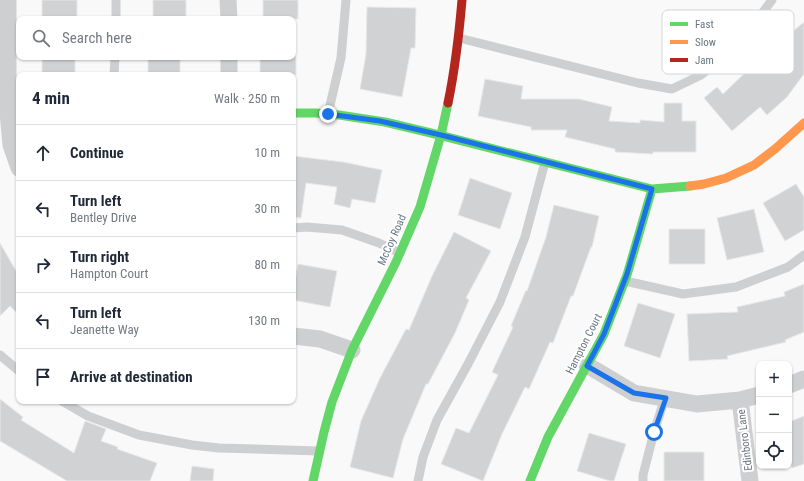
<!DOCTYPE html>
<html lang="en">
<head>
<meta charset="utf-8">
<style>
	:root { --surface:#fff; --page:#f2f2f3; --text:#1f2937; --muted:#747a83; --line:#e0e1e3 }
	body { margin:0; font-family:"Roboto Condensed",sans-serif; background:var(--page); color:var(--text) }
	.controls { position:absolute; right:12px; bottom:12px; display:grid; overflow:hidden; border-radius:8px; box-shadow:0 1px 3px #0004 }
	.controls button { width:36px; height:36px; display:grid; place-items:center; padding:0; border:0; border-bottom:1px solid var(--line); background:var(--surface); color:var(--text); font:20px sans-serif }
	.stop { position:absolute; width:12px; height:12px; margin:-9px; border:3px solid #1a73e8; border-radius:50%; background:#fff }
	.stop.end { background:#1a73e8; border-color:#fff; box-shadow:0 1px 4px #0008 }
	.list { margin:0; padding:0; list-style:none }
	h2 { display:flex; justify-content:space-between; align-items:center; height:52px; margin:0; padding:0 16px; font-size:17px }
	h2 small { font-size:13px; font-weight:400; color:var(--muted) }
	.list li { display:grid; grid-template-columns:26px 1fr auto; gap:12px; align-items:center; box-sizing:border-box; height:56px; padding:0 16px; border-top:1px solid var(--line) }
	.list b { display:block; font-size:15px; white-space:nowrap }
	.list p { margin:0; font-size:13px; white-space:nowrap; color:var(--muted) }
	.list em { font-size:13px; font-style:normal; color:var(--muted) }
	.icon { flex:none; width:22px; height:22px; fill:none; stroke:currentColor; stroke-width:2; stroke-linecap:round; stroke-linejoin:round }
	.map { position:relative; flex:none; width:804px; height:481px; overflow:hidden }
	.search { position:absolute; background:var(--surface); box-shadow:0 1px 3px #0004; left:16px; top:16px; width:280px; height:44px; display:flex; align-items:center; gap:10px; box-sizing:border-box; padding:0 14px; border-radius:8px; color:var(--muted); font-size:15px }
	.panel { position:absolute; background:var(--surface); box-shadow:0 1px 3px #0004; left:16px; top:72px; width:280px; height:332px; border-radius:8px }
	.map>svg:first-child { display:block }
	.building { fill:#d0d2d3; stroke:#e8e8e8 }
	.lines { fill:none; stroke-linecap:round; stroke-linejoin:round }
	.lane { stroke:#cecfd0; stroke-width:9 }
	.street { stroke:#cecfd0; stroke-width:17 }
	.fast { stroke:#63d668; stroke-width:9 }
	.slow { stroke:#ff974d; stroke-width:9 }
	.jam { stroke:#b3261e; stroke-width:9 }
	.route { stroke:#1a73e8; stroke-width:5 }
	.labels { text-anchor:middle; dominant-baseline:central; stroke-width:4; stroke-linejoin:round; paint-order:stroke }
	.street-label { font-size:11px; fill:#657683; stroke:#fff }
	.key { fill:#fff; stroke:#d1d6da; stroke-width:1 }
	.key-label { font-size:11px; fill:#657683 }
</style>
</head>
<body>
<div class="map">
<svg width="804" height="481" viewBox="0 0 804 481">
	<rect width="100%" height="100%" fill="#f9f9f9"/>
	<path class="building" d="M42 0H77V19H42Z
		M153 0H186V19H153Z
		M263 0H298V19H263Z
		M367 7 416 8 415 48H411L402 97 360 89 366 54Z
		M778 20 792 32 804 22V74L787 97 767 115 760 107 732 131 704 98 717 87 723 94 776 43 766 35Z
		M42 57H75V75H42Z
		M148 57H180V75H148Z
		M260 57H296V75H260Z
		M485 79 523 86 521 99H579L612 107 609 121 640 123V120L664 122V103H682V121H696V152H653V154L615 152V149L565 137 567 130H531V127L478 116Z
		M293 156 343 162 382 170 375 203 352 199 350 208 334 204 337 187 306 183 301 218 293 217Z
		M470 178 512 193 500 229 458 215Z
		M796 184 804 197V230L785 241 763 203Z
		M554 205 599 216 592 247H591L573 296H571L553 343 550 342 529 389 525 387 502 434 483 481 441 464 456 428 469 433 498 375 492 372 513 327 511 326 526 290 527 291 546 237Z
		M754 209 764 252 727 260 717 218Z
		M669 229H705V264H669Z
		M454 232 491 251 466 298 469 300 455 333 428 384H426L403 439 393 478 350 467 361 421 380 378 406 329 409 330 432 276Z
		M0 243 19 276V315L10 306 0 316Z
		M298 264 337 271 330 307 293 300V292Z
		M804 284V332L785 340 786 342 727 356 728 359 689 361 687 314 738 312 737 307 785 296 784 292Z
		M638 303 675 314 660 358 624 346Z
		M0 399 23 417 21 420 74 453 85 421 106 429 101 441 118 447 117 449 157 463 150 481H67L0 441Z
		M804 416V464L792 468 789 459V422Z
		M589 433 626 444 614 481H610L577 471Z
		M664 452H704V481H664Z
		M192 466 214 469 213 481H190Z"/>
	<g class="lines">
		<path class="lane" d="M116 19V0
			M459 38 638 83 672 89 701 75 735 49 772 0
			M114 75 115 57
			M328 114 341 58 346 0
			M293 228 307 227 342 230 379 243 400 253
			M625 281 683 294 736 287 788 267 804 255
			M0 355 19 371
			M62 401 88 416 139 435 192 445 219 448 319 451
			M418 481 423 457 437 420 468 364 500 302 525 237 545 162
			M643 481V475L654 432 665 398"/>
		<path class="street" d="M8 0V112L11 145 19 168
			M228 0 229 19
			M229 57V75
			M293 336 320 339 352 350
			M587 365 634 393 697 404 740 400 759 395
			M789 385 804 379
			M740 400 750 481"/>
		<path class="fast" d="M293 113H316L339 115 385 122 431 133 652 189 690 186
			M313 481 324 432 332 402 352 350 396 262 420 207 441 135 448 103
			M530 481 548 437 604 334 627 275 652 189"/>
		<path class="slow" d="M690 186 704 184 726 178 754 165 775 149 804 123"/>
		<path class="jam" d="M448 103C455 69 459 35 462 0"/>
	</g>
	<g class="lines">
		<path class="route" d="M328 114 380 121 441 135 652 189 627 274 604 334 587 366 634 393 666 398 654 432"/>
	</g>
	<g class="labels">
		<g class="street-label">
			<text transform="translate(392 240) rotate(-66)">McCoy Road</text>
			<text transform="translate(584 344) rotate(-63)">Hampton Court</text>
			<text transform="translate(745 440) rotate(-97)">Edinboro Lane</text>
		</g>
	</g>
	<rect x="662" y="10" width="132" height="64" rx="6" class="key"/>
	<rect x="670" y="22" width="18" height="4" fill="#63d668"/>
	<rect x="670" y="40" width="18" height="4" fill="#ff974d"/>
	<rect x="670" y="58" width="18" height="4" fill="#b3261e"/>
	<g class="key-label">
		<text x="695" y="28">Fast</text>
		<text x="695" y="46">Slow</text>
		<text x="695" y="64">Jam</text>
	</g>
</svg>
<div class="controls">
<button>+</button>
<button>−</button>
<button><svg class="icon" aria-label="locate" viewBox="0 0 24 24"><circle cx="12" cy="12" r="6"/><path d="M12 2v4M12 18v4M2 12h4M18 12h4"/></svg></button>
</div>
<div class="stop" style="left:654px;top:432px"></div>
<div class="stop end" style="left:328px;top:114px"></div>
<div class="search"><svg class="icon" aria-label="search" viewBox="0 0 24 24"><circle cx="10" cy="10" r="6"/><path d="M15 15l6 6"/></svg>Search here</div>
<section class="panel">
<h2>4 min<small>Walk · 250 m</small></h2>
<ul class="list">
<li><svg class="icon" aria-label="ahead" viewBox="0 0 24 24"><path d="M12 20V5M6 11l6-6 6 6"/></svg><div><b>Continue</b></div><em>10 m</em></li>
<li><svg class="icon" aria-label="left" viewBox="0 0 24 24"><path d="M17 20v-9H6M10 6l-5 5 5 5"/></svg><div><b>Turn left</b><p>Bentley Drive</p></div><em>30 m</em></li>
<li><svg class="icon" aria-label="right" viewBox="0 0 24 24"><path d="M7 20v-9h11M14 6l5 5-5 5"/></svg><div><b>Turn right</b><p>Hampton Court</p></div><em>80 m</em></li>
<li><svg class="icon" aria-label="left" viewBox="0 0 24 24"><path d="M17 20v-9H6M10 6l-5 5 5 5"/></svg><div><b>Turn left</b><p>Jeanette Way</p></div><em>130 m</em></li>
<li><svg class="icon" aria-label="arrive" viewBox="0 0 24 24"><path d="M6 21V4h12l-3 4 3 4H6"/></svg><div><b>Arrive at destination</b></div></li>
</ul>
</section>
</div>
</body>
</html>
